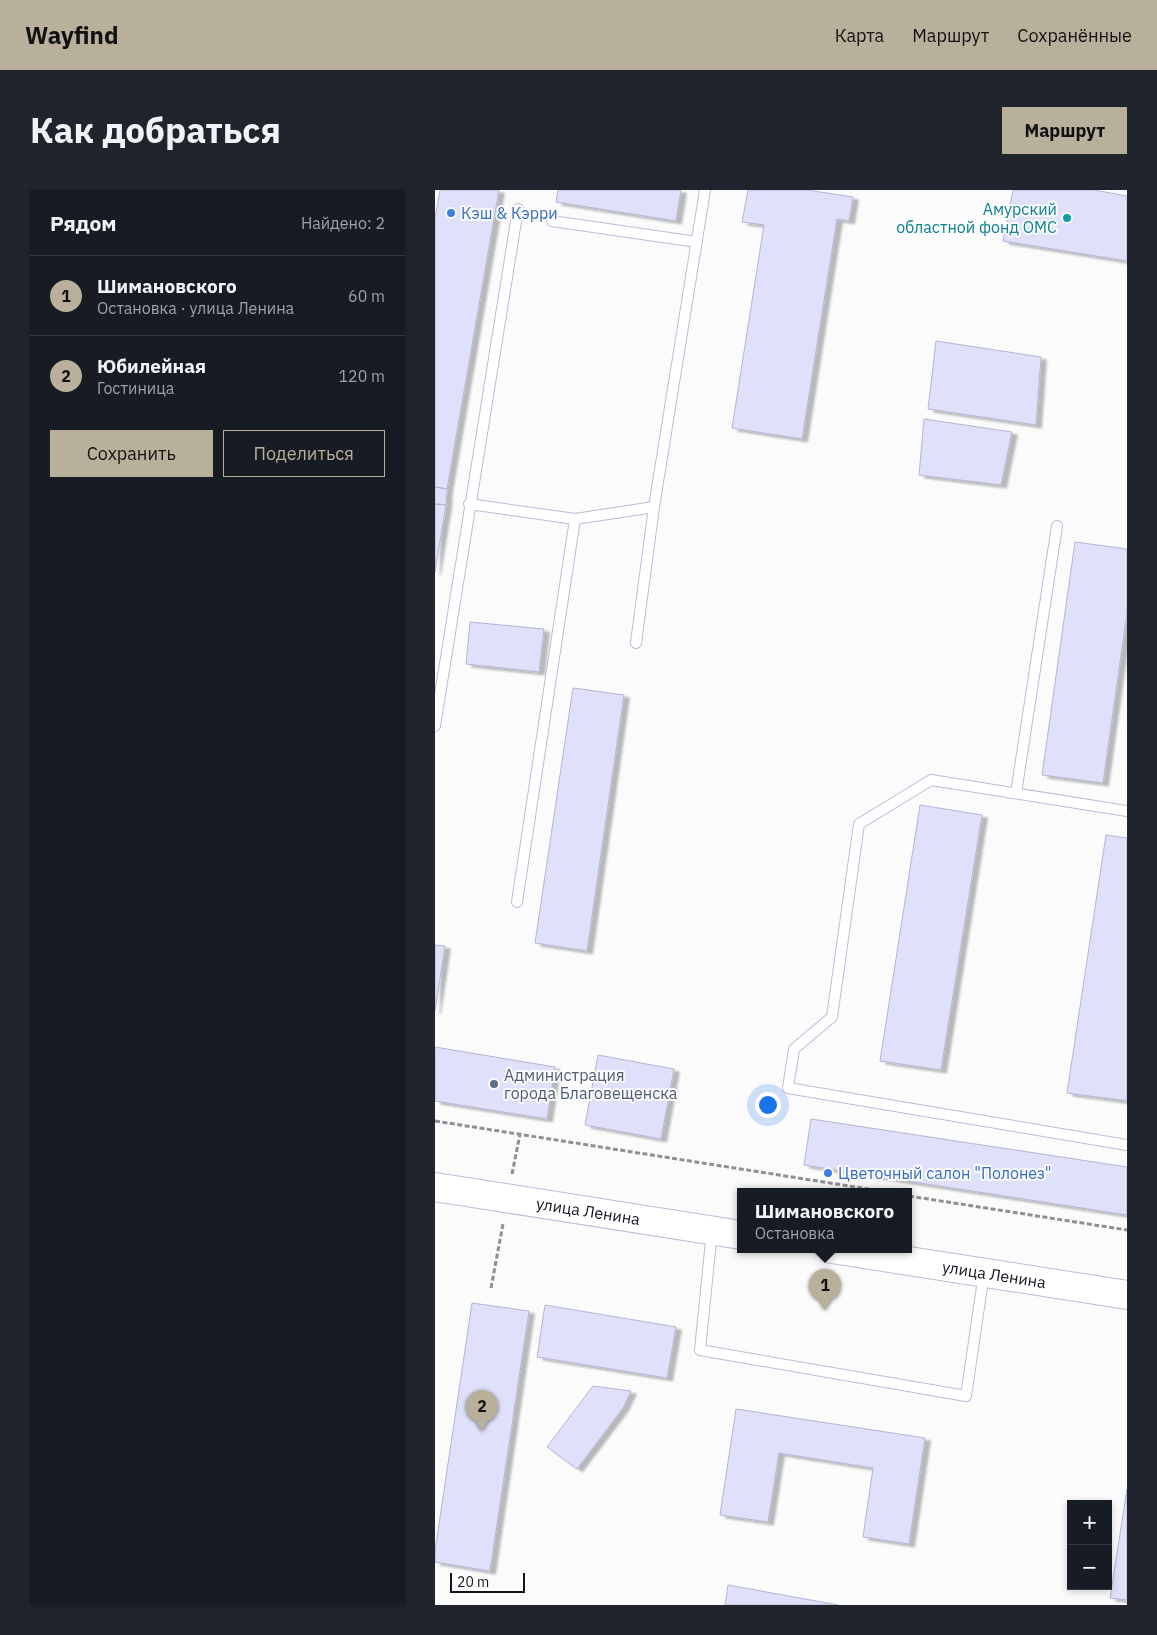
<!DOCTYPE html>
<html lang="ru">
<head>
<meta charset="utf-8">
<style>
	:root { --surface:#171b24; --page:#20242c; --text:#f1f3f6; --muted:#9ea1a6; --line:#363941; --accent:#b9b09c }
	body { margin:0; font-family:"IBM Plex Sans",sans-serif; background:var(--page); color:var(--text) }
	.controls { position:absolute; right:15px; bottom:15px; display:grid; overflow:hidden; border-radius:0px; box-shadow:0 2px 8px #0003 }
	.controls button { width:45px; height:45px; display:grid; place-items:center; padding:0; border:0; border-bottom:1px solid var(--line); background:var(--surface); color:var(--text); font:25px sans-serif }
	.scale { position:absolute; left:15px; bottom:12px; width:75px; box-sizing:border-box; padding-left:5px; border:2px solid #15121d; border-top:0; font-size:14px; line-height:18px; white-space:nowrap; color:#15121d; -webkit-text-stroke:4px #fbfbfb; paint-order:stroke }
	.you { position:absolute; left:332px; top:914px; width:18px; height:18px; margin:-12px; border:4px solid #fff; border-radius:50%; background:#1a73e8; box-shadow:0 0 0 8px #1a73e833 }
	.badge { display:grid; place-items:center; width:32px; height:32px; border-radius:50%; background:var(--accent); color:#111; font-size:16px; font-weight:700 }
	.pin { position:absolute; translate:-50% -41px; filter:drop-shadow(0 1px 2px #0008) }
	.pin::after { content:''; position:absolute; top:26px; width:18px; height:15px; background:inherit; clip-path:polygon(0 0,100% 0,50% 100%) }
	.popup { position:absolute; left:302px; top:998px; width:175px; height:65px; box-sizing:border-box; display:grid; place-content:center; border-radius:0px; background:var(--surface); filter:drop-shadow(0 1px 4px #0005); font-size:16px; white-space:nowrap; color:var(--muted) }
	.popup b { font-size:19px; color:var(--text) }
	.popup::after { content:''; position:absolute; left:50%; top:100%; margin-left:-10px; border:10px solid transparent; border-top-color:var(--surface) }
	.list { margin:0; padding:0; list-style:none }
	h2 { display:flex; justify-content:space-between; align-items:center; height:65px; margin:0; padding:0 20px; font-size:21px }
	h2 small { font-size:16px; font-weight:400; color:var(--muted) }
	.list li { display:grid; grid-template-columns:32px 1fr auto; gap:15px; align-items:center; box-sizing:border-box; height:80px; padding:0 20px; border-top:1px solid var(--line) }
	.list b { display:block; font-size:19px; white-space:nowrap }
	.list p { margin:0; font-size:16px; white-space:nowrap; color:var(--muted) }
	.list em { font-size:16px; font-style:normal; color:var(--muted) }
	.actions { display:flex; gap:10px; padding:15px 20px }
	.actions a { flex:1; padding:11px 0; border:1px solid var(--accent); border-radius:0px; text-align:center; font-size:18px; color:var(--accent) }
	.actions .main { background:var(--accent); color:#111 }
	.map { position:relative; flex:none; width:692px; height:1415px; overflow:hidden; border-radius:0px }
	header { display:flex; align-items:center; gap:30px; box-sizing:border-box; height:70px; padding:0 25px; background:var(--accent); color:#111 }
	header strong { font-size:24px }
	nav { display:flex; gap:28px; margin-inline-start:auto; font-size:18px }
	.intro { display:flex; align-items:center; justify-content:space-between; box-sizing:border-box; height:120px; padding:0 30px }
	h1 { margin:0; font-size:35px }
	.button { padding:12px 22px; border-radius:0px; background:var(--accent); color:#111; font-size:18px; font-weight:700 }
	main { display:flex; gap:30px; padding:0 30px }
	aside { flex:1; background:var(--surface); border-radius:0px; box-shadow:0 2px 8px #0003 }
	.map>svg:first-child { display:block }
	.building { fill:#dfe0fa; stroke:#b4b4d4; filter:url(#shadow) }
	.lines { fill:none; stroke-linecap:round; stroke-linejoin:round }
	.service-casing { stroke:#c2b9d9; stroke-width:12 }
	.secondary-casing { stroke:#c2b9d9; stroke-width:30 }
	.path { stroke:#908f94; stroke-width:3; stroke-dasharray:5 2.5; stroke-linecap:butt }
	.service { stroke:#fff; stroke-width:10 }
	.secondary { stroke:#fff; stroke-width:28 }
	.shop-dot { fill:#3f7fe0; stroke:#fbfbfb; stroke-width:2 }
	.culture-dot { fill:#0f9aa8; stroke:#fbfbfb; stroke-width:2 }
	.service-dot { fill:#5c6f8a; stroke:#fbfbfb; stroke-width:2 }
	.labels { text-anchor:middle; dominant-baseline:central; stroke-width:4; stroke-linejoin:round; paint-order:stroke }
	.culture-label { font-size:16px; fill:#0d838f; stroke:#fbfbfb; text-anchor:end }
	.shop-label { font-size:16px; fill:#366cbe; stroke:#fbfbfb; text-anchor:start }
	.service-label { font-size:16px; fill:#4e5e75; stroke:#fbfbfb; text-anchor:start }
	.street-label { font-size:16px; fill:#15121d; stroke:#fbfbfb }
</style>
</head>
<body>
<header>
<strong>Wayfind</strong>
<nav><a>Карта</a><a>Маршрут</a><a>Сохранённые</a></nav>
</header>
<div class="intro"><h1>Как добраться</h1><a class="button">Маршрут</a></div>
<main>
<aside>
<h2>Рядом<small>Найдено: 2</small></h2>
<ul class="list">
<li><span class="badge">1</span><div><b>Шимановского</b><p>Остановка · улица Ленина</p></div><em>60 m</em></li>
<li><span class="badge">2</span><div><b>Юбилейная</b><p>Гостиница</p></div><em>120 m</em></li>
</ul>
<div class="actions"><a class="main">Сохранить</a><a>Поделиться</a></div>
</aside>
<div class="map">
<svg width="692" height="1415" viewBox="0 0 692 1415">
	<defs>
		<filter id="shadow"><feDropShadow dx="5.5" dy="3" stdDeviation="1" flood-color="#0004"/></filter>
	</defs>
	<rect width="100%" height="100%" fill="#fbfbfb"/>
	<path class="building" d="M5 0H64L12 299 0 297V28Z
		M123 0H246L241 31 121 12Z
		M313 0H372L418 7 414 31 402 29 367 249 297 238 329 35 307 32Z
		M578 0H659L692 6V71L568 51Z
		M501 151 606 167 601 235 493 219Z
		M489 229 577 242 566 295 484 285Z
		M0 297 12 299 11 315 0 314Z
		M0 314 11 315 0 382Z
		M640 352 692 359V423L668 593 607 585Z
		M35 432 109 439 104 482 31 474Z
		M138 498 189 505 152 761 100 753Z
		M485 615 547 625 506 880 445 871Z
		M671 645 692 648V911L632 903Z
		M0 755 10 756 0 821Z
		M0 857 120 877 112 929 0 911Z
		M163 865 239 879 226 949 150 935Z
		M376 929 692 977V1025L369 975Z
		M37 1113 94 1121 55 1381 0 1372V1361Z
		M110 1115 241 1137 232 1188 102 1167Z
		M158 1196 196 1201 188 1218 142 1279 112 1257Z
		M301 1219 490 1248 474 1354 428 1347 438 1278 344 1263 333 1332 285 1325Z
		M692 1299V1410L675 1408Z
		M293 1395 403 1415H290Z"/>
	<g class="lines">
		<defs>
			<path id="service" d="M117 31 262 52
				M34 314 140 329 219 317 270 0
				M201 453 219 317
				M0 536 83 19
				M581 603 622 336
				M692 621 496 590 424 634 397 827 359 859 353 898 692 955
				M82 712 140 329
				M277 1041 265 1160 531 1206 549 1083"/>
			<g id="secondary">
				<path id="s1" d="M0 997 306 1045"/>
				<path id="s2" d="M397 1059 692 1105"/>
			</g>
		</defs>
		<use href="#service" class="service-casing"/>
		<use href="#secondary" class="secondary-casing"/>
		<path class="path" d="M0 931 446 1001
			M77 984 85 944
			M474 1006 692 1040
			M56 1098 68 1034"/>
		<use href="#service" class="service"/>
		<use href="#secondary" class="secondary"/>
	</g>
	<g class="shop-dot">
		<circle cx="16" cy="23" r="5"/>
		<circle cx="393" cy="983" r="5"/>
	</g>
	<circle class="culture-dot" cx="632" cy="28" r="5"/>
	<circle class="service-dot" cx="59" cy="894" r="5"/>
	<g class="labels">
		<g class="culture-label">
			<text x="622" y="19">Амурский<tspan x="622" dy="18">областной фонд ОМС</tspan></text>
		</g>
		<g class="shop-label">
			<text x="26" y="23">Кэш &amp; Кэрри</text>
			<text x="403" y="983">Цветочный салон "Полонез"</text>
		</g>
		<g class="service-label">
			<text x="69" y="885">Администрация<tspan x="69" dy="18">города Благовещенска</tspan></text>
		</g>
		<g class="street-label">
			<text stroke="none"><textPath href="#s1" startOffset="155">улица Ленина</textPath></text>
			<text stroke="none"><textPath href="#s2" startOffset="164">улица Ленина</textPath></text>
		</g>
	</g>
</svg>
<div class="controls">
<button>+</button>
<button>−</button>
</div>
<div class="scale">20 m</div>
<div class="you"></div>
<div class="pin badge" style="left:390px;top:1120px">1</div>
<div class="popup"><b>Шимановского</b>Остановка</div>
<div class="pin badge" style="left:47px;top:1241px">2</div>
</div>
</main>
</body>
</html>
